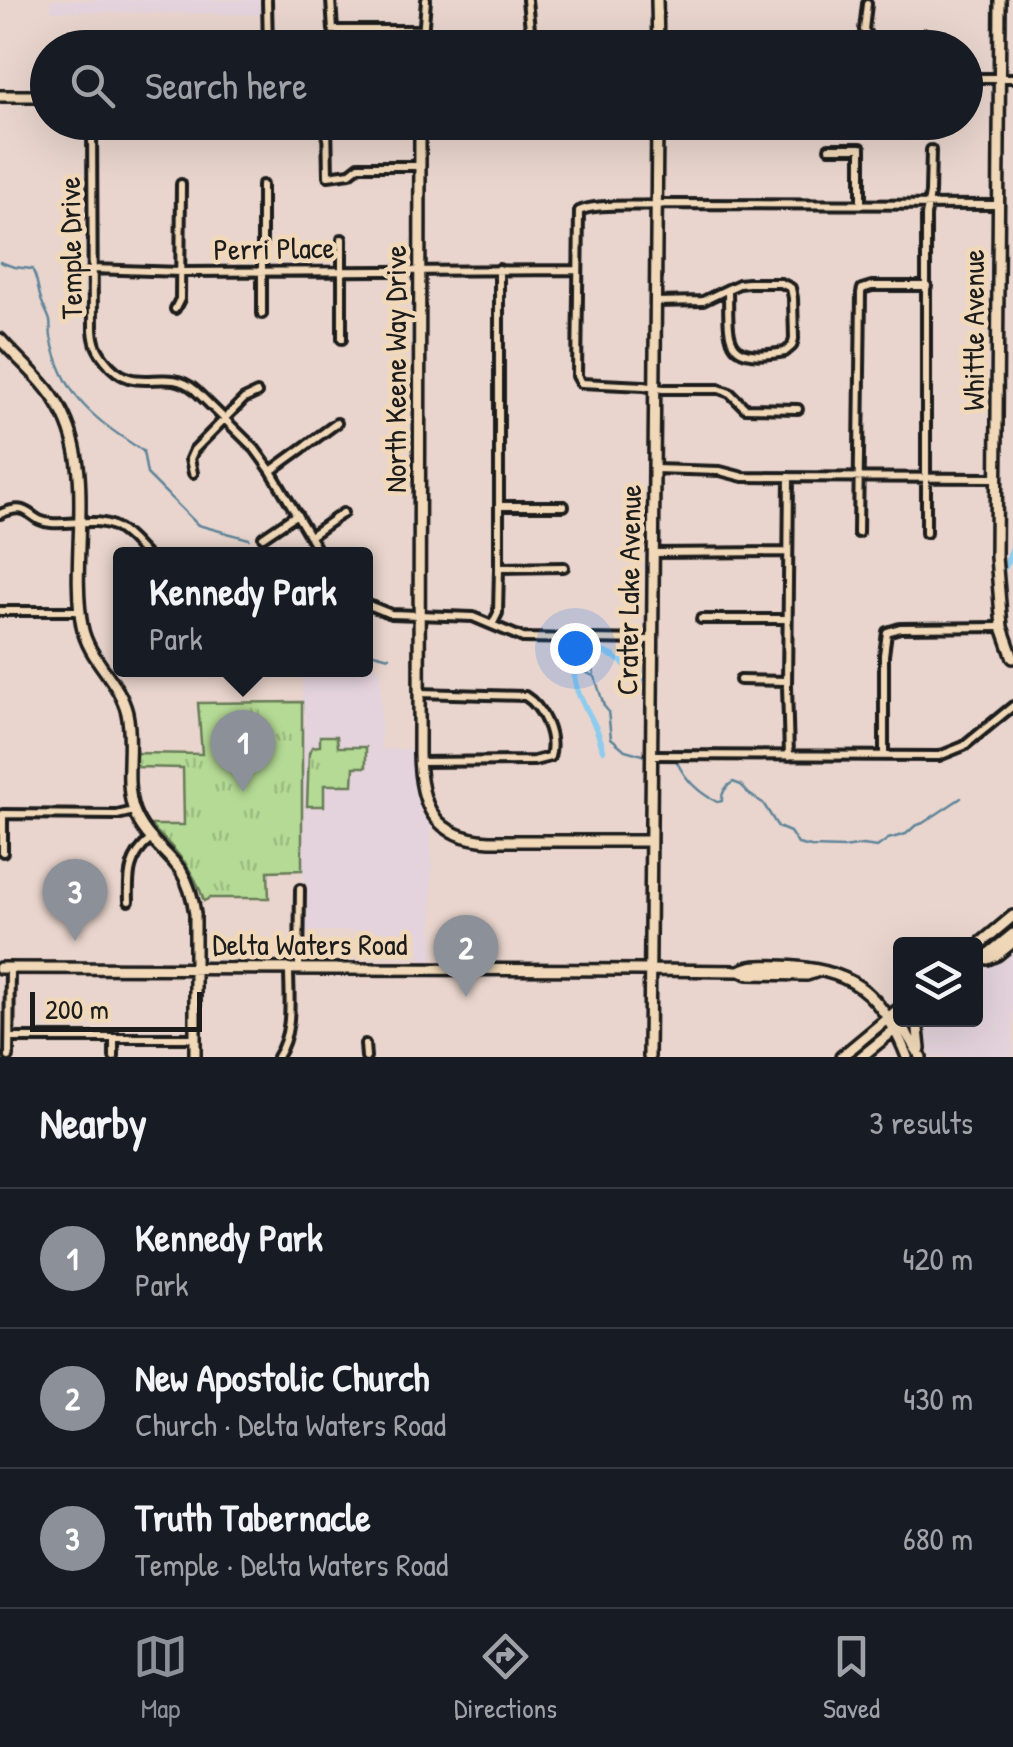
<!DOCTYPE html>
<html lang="en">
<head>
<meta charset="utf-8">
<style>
	:root { --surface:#171b24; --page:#242831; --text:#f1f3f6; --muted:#9ea1a6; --line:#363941; --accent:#8c9099 }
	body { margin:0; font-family:"Patrick Hand",sans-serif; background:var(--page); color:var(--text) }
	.controls { position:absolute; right:30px; bottom:30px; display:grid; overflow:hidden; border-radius:10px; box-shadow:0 10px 40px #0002 }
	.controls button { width:90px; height:90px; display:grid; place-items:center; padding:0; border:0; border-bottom:2px solid var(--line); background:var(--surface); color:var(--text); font:50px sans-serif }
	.scale { position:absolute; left:30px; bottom:25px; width:172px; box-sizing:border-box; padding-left:10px; border:5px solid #1c1c1c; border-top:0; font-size:28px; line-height:35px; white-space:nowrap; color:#1c1c1c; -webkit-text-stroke:8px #f0d8b8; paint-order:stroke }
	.you { position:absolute; left:575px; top:648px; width:35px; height:35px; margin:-25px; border:8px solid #fff; border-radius:50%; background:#1a73e8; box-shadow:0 0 0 15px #1a73e833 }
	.badge { display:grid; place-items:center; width:65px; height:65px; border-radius:50%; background:var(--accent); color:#fff; font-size:32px; font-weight:700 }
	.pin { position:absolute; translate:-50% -82px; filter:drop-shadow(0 2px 5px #0008) }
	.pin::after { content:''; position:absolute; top:52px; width:35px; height:30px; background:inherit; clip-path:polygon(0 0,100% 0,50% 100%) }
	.popup { position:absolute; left:113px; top:547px; width:260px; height:130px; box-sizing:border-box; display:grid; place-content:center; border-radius:10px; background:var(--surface); filter:drop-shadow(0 2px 8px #0005); font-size:32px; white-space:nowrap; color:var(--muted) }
	.popup b { font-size:38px; color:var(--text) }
	.popup::after { content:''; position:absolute; left:50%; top:100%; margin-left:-20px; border:20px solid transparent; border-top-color:var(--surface) }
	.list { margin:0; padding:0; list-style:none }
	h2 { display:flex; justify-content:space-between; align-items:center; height:130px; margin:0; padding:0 40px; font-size:42px }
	h2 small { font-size:32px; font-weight:400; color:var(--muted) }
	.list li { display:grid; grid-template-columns:65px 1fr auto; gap:30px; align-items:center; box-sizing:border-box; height:140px; padding:0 40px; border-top:2px solid var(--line) }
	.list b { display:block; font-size:38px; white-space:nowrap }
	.list p { margin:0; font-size:32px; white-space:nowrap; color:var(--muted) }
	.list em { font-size:32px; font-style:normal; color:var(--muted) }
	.icon { flex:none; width:55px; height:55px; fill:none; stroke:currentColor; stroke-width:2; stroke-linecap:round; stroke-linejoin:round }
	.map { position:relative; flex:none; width:1013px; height:1057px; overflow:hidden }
	.search { position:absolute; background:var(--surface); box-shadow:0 10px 40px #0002; left:30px; right:30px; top:30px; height:110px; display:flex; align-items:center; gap:25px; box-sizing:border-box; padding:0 35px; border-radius:55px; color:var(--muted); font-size:38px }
	.sheet { height:550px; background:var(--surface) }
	nav { display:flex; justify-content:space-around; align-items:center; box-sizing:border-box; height:140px; border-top:2px solid var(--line); background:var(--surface); font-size:28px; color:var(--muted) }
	nav a { display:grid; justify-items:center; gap:5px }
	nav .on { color:var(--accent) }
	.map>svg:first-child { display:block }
	.built { fill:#e4d3dc }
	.grass { fill:url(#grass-tufts); stroke:#687b58; stroke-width:2.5 }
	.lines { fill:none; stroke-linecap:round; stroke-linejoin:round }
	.stream { stroke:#60859a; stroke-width:2.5 }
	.canal { stroke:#8ecbee; stroke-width:6 }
	.street-casing { stroke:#1c1c1c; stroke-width:14 }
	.secondary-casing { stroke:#1c1c1c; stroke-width:16 }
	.street { stroke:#f0d8b8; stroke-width:6 }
	.secondary { stroke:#f0d8b8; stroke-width:9 }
	.labels { text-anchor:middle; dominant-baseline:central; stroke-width:9; stroke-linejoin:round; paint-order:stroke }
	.street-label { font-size:30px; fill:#1c1c1c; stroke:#f0d8b8 }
</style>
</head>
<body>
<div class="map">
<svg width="1013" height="1057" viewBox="0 0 1013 1057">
	<defs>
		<pattern id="grass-tufts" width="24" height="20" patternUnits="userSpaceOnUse" patternTransform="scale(2.5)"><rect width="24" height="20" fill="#b5da95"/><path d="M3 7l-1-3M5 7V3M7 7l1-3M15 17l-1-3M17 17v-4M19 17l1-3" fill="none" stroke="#9bba80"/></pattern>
	</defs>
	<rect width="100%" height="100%" fill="#e9d5cd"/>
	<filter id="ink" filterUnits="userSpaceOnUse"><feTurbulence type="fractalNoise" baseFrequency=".01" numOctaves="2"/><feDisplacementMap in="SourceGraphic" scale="20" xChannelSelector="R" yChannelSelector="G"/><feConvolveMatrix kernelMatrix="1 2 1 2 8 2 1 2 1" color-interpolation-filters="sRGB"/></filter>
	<g filter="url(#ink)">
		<path class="built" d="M51 0H264V15L51 11Z
			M366 666 381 669V749H413L415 794 422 813 431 824 433 961 420 960 419 931H303L302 670H366Z
			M1013 946V1057H931L924 1037V1020L976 1019V975Z"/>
		<path class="grass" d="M302 702V870L268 871 269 898H210L204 901C194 869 173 846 149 825H184L183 768 134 767 135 753 202 754 198 703Z
			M320 736H337L338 747H366V767H354L353 785H324V806H307L309 753 312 747 320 746Z"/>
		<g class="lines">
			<path class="stream" d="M0 262 14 267 32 269C38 279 37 288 41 299 43 307 48 313 50 321 51 326 50 332 51 337 63 397 94 419 143 451L147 474 198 525 249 539
				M266 546 271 554
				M591 646 594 674
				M366 651 389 657
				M571 670H581L595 677 604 706 608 711 611 738 625 750 643 755
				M677 762C686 781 699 793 717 802L722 801C721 793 726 786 733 782L741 785 749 794 763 803 778 827 790 832 798 844 811 847 844 848 863 845 877 847 888 839 906 834 915 826 923 823 961 798"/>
			<path class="canal" d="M1005 567 1013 547
				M603 750C601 742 599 734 595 726 581 697 560 673 589 646L615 657 644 678"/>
			<defs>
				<path id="street" d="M267 0 268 48
					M331 0 333 30H424
					M527 0 532 48
					M867 4 864 30 876 48
					M926 34 932 48
					M422 48 426 0
					M966 78H1013
					M92 122 93 330C94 343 97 350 105 360 134 399 165 364 195 390L255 449 271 471 320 554
					M327 122 328 176 350 173 359 166H420
					M829 148H861V204
					M262 185V314
					M342 239V339
					M92 269 181 272 577 270
					M748 283H781L791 288 793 298 794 339 792 346 785 352C722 363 729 340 728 289L739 284Z
					M655 302 703 301 728 289
					M175 309 180 299 181 184
					M798 409 745 408 730 393 719 389H663L644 386 581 383 577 376 579 211C599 202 640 208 665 204L998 205
					M654 469 720 471 743 477 997 478
					M271 471 337 423
					M193 473 190 459 194 450 244 399 257 393
					M789 477 787 686 789 756
					M499 506H564
					M0 514C32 500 26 521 51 523 71 525 97 517 115 527 127 533 136 545 145 554
					M858 533 861 293 862 289 872 286H927
					M926 533V216L930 193 931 150
					M310 536 343 513
					M263 537 297 514
					M653 553 788 552
					M499 568 564 567
					M366 604 391 614 473 617 523 638 652 640
					M0 611H80
					M701 619H787
					M492 625 498 613 499 568V269
					M740 680 787 681
					M419 693 525 696C543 707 556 736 550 757L534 761 420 762
					M651 755 939 756 964 746 1013 706
					M884 756V655L887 632 900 628 1002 627
					M3 852V814L117 815 134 811
					M129 901C128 875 129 857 150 840
					M299 969 300 889
					M10 1038H195
					M365 1044 366 1057
					M9 1057 10 968
					M114 1057V1038
					M277 1057C294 1031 289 999 289 969"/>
				<path id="secondary" d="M657 0 658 48
					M1000 0 996 557 1002 627 1013 658
					M0 96H48
					M420 122 419 754C420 805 433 838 490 841H650
					M0 339C20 362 45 381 60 408 97 474 69 555 82 626 88 659 119 680 127 713 134 745 123 780 134 811 145 839 165 849 181 871 189 884 193 899 195 914V1057
					M976 947 1013 916
					M988 959 997 955 1013 942
					M976 964 1013 934
					M0 968 649 970 740 971 748 974 807 975 819 971
					M740 971C751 964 765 966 778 966 849 967 881 990 907 1057
					M917 1019 920 1049
					M894 1023 905 1031 921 1057
					M649 1057 657 122
					M841 1057 900 1008
					M861 1057 908 1019"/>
			</defs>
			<use href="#street" class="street-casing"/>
			<use href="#secondary" class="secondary-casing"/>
			<use href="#street" class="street"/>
			<use href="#secondary" class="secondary"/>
		</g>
	</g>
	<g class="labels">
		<g class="street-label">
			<text transform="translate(70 248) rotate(-91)">Temple Drive</text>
			<text transform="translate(274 248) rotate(-1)">Perri Place</text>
			<text transform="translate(973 330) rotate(-90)">Whittle Avenue</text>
			<text transform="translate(395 369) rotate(-90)">North Keene Way Drive</text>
			<text transform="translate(628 590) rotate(-89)">Crater Lake Avenue</text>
			<text x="310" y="944">Delta Waters Road</text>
		</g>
	</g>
</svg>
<div class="controls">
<button><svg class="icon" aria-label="layers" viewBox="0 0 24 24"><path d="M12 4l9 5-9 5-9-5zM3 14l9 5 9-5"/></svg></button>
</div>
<div class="scale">200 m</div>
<div class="you"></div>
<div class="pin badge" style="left:243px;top:792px">1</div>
<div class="popup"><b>Kennedy Park</b>Park</div>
<div class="pin badge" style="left:466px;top:997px">2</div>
<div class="pin badge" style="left:75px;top:941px">3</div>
<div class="search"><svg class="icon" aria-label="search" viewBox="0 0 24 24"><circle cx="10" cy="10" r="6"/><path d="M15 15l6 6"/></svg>Search here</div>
</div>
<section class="sheet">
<h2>Nearby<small>3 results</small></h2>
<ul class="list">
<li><span class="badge">1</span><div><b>Kennedy Park</b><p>Park</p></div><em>420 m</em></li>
<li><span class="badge">2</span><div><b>New Apostolic Church</b><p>Church · Delta Waters Road</p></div><em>430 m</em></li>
<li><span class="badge">3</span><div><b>Truth Tabernacle</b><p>Temple · Delta Waters Road</p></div><em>680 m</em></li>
</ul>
</section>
<nav>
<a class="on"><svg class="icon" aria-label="map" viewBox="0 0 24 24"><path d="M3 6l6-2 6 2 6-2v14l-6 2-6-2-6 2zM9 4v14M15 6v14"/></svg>Map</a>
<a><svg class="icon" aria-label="directions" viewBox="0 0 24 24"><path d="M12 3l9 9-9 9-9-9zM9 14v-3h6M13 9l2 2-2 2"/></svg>Directions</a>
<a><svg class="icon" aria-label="saved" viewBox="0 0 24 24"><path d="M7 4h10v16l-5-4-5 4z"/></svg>Saved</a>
</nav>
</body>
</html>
